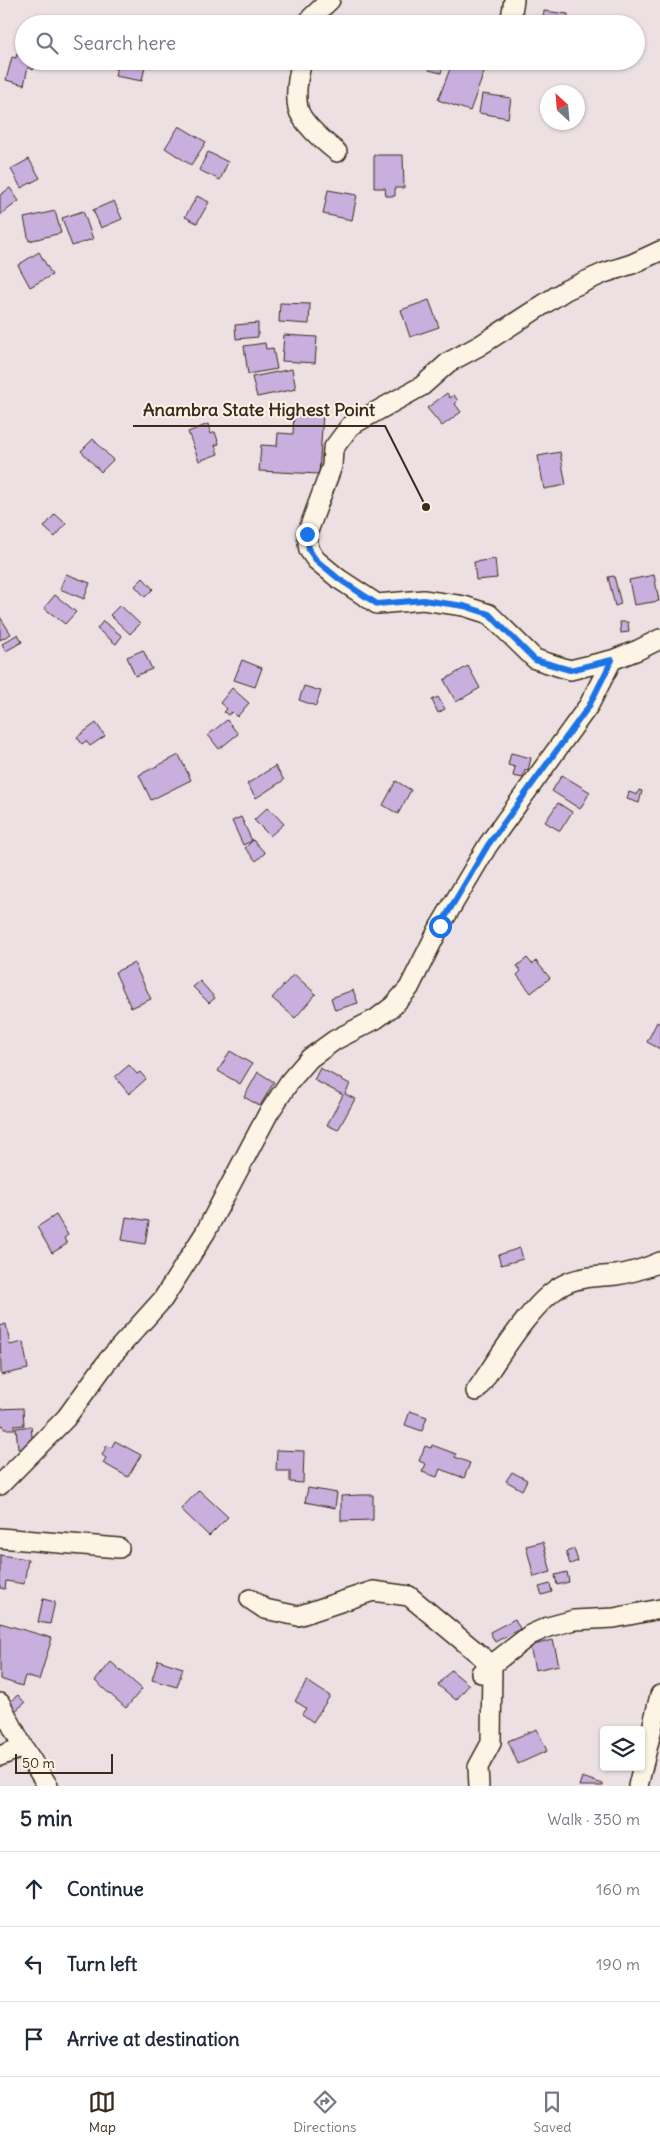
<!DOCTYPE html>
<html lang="en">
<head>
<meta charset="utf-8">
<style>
	:root { --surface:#fff; --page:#f2f2f3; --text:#1f2937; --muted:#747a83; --line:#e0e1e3; --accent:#3b2a1e }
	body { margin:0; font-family:Delius,sans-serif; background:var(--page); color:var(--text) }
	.controls { position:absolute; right:15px; bottom:15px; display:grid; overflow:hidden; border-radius:5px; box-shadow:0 1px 4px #0004 }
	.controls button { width:45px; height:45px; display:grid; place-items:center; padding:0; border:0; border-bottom:1px solid var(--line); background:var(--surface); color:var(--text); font:25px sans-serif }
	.compass { position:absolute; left:540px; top:85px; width:45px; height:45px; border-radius:50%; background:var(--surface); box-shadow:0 1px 4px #0004; rotate:334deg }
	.scale { position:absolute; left:15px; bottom:12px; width:98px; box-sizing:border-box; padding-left:5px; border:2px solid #3b2a1e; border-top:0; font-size:14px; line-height:18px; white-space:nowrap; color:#3b2a1e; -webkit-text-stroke:4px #fcf5e5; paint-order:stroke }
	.stop { position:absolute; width:15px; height:15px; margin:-11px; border:4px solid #1a73e8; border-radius:50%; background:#fff }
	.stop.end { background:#1a73e8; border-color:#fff; box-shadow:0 1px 5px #0008 }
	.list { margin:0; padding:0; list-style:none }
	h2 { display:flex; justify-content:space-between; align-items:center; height:65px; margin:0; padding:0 20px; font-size:21px }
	h2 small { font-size:16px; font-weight:400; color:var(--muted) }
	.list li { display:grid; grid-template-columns:32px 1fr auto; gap:15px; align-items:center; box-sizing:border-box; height:75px; padding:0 20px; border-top:1px solid var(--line) }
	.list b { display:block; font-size:19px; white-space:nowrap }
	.list em { font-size:16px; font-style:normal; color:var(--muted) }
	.icon { flex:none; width:28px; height:28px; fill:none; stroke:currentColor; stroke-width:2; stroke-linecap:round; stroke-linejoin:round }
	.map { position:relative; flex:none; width:660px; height:1786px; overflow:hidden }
	.search { position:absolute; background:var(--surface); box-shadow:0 1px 4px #0004; left:15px; right:15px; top:15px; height:55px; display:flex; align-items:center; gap:12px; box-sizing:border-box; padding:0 18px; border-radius:28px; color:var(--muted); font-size:19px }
	.sheet { height:290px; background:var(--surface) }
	nav { display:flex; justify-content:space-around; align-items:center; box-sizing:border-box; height:70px; border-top:1px solid var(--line); background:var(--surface); font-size:14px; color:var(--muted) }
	nav a { display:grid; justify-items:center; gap:2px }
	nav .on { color:var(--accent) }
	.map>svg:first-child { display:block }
	.building { fill:#c8afdd; stroke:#3b2a1e }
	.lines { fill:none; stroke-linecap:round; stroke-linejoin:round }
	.minor-casing { stroke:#3b2a1e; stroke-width:22 }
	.minor { stroke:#fcf5e5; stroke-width:19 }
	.route { stroke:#1a73e8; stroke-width:6 }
	.leader { fill:none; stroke:#3b2a1e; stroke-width:2 }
	.callout-dot { fill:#3b2a1e; stroke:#fcf5e5; stroke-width:2 }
	.callout-label { font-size:18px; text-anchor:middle; font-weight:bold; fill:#3b2a1e; stroke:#fcf5e5; stroke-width:4; stroke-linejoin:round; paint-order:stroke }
</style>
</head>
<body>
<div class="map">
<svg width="660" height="1786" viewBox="0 0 660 1786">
	<rect width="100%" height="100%" fill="#ece0e3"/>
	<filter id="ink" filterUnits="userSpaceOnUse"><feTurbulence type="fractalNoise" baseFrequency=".02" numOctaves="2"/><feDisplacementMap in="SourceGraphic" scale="10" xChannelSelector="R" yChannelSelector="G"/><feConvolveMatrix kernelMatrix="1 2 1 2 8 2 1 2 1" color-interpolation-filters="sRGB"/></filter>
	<g filter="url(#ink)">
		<path class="building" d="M544 11 568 14 567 24H542Z
			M17 53 24 57V61H30L35 64 33 70 28 67 24 85 6 80 12 57 16 58Z
			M118 61H146L142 81 115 76Z
			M431 61H444L441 73 429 70Z
			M453 61H470L486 67 470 111 438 100Z
			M482 94 511 98 508 118 479 113Z
			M179 126 206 142 191 165 165 148Z
			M208 152 228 162 220 180 199 170Z
			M374 155H403L404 188H395V196H386L385 188H374Z
			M29 159 40 178 21 188 11 169Z
			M10 188 19 201 0 215V195Z
			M328 190 357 195 352 220 323 214Z
			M197 196 209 202 197 223 185 217Z
			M114 201 122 219 101 228 93 210Z
			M55 211 61 233 29 241 24 218Z
			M83 211 93 239 72 246 62 218Z
			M39 252 52 275 30 287 18 265Z
			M429 300 439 327 410 337 401 310Z
			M280 303 310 304 309 324 279 322Z
			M258 323V337L236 339 235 325Z
			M284 335 317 337 315 363 282 361Z
			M265 343 266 349 273 348 277 369 248 374 244 346Z
			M292 369 296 389 257 397 252 377Z
			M447 393 450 398 454 395 458 401 455 404 461 412 442 426 427 408Z
			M294 412 323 413 319 474 259 471 261 445 277 446 278 433 293 434Z
			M208 424 211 434 215 432 219 444 215 445 218 454 199 461 188 432Z
			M93 439 113 460 101 472 81 451Z
			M560 452 566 485 544 489 538 456Z
			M55 514 66 524 55 537 44 527Z
			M495 559 497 578 476 580 474 562Z
			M66 574 90 583 84 599 60 589Z
			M654 575 659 601 634 605 629 580Z
			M614 576 621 604 615 606 608 577Z
			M143 578 153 589 145 597 135 586Z
			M55 595 76 612 65 624 44 608Z
			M120 605 140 624 130 634 110 615Z
			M0 617 11 634 0 640Z
			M103 621 122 636 116 644 97 629Z
			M620 622H628L629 632 621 633Z
			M18 634 22 642 6 651 2 644Z
			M143 650 152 669 135 676 127 657Z
			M242 660 262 668 255 687 234 680Z
			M468 666 480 688 456 702 444 680Z
			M304 686 321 691 316 706 299 700Z
			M232 688 249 703 237 717 232 712 228 715 224 712 227 709 220 703Z
			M438 697 445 709 438 713 432 700Z
			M227 720 238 734 219 749 208 735Z
			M96 723 105 736 90 746 86 741 82 744 77 737Z
			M511 753 531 758 528 771 525 770 523 778 513 776 515 767 508 765Z
			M179 755 191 780 151 800 139 775Z
			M275 766 284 780 256 798 247 784Z
			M562 775 590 792 580 809 552 791Z
			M396 781 411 790 398 814 383 805Z
			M639 790 642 791 639 803 627 799 629 792 637 795Z
			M558 803 572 812 560 831 545 822Z
			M268 807 284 824 270 836 254 820Z
			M241 817 252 841 243 845 232 821Z
			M253 840 265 853 256 861 245 848Z
			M527 958 532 964 536 961 550 978 531 993 517 975 521 971 517 966Z
			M134 963 151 999 131 1008 115 972Z
			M294 974 316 994 295 1018 272 998Z
			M200 981 215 998 209 1003 193 987Z
			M353 990 358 1003 335 1010 331 998Z
			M657 1022 660 1024V1049L647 1042Z
			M230 1051 252 1064 240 1084 218 1071Z
			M129 1065 137 1074 140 1072 146 1079 129 1094 115 1077Z
			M320 1068 350 1084 345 1094 355 1099 338 1130 327 1125 343 1095 314 1080Z
			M258 1072 274 1082 260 1106 244 1097Z
			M56 1215 68 1235 64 1238 67 1244 52 1253 37 1227Z
			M126 1217 149 1221 145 1244 122 1240Z
			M520 1248 523 1259 501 1265 498 1255Z
			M6 1324 10 1345 23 1342 28 1369 1 1375 0 1326Z
			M23 1408 24 1425 14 1426 15 1429H4L3 1425 0 1426V1409Z
			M410 1411 427 1417 422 1431 405 1425Z
			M31 1426 33 1447 18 1449 16 1428Z
			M115 1441 141 1455 128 1477 103 1463 106 1458 102 1455 107 1445 111 1448Z
			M432 1445 456 1454 455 1457 470 1463 464 1478 440 1469 437 1477 422 1472 426 1464 419 1461 425 1446 431 1448Z
			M277 1450 304 1451 303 1483 290 1482V1471H276Z
			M512 1472 527 1480 522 1490 506 1481Z
			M308 1488 337 1493 335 1508 305 1502Z
			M199 1490 228 1517 209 1536 181 1509Z
			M359 1495H373V1520L341 1521V1496Z
			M543 1542 551 1572 534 1577 526 1546Z
			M574 1549 578 1561 570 1564 566 1552Z
			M0 1555 28 1559 24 1584 6 1581 5 1589 0 1588Z
			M567 1572 569 1582 557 1585 555 1575Z
			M550 1584 552 1592 542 1595 539 1587Z
			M43 1599 55 1602 50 1624 38 1622Z
			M515 1619 520 1629 495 1642 490 1632Z
			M0 1623 52 1638 39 1680 25 1676 22 1686 0 1679Z
			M553 1640 559 1665 535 1670 530 1646Z
			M158 1660 183 1668 177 1687 152 1680Z
			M111 1662 142 1689 126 1708 95 1681Z
			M451 1670 469 1685 456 1700 438 1685Z
			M307 1681 330 1696 313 1722 302 1714 306 1708 295 1701Z
			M18 1695 25 1703 15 1711 8 1703Z
			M537 1729 547 1751 518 1764 508 1741Z
			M582 1777 603 1784V1786H579Z"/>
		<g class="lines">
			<defs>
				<path id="minor" d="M310 24 311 18 330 0
					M510 24 514 0
					M302 61C298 76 295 94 298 108 301 123 326 143 337 152
					M612 660 570 670 535 659 489 614 464 606 423 600 377 604 339 579 316 560 309 550 307 534 332 466 333 449 350 426 422 386 449 362 479 346 566 290 604 273 632 264 660 251
					M476 1391C497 1361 532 1301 563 1285 579 1276 598 1277 616 1275 631 1273 646 1268 660 1262
					M0 1485 66 1418 109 1359 163 1299 205 1233 268 1114 290 1081 310 1058 335 1040 376 1019 393 1006 409 988 440 926 488 845 589 705 612 660 638 650 660 639
					M0 1538 119 1548
					M250 1599 265 1609 298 1616 373 1591 409 1596 492 1665 491 1743 478 1767 479 1786
					M481 1673 530 1635 548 1627 574 1620 614 1618 660 1609
					M0 1703 23 1747 48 1786
					M0 1756 23 1747
					M638 1786 660 1695"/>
			</defs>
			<use href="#minor" class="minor-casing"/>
			<use href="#minor" class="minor"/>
		</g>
	</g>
	<g class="lines" filter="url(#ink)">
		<path class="route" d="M307 534 309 550 316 560 339 579 377 604 423 600 464 606 489 614 535 660 570 670 612 660 589 706 488 845 440 926"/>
	</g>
	<path class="leader" d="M426 507L385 426H133"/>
	<circle class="callout-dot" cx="426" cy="507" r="5"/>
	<g class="callout-label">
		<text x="259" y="416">Anambra State Highest Point</text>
	</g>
</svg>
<div class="controls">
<button><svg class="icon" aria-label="layers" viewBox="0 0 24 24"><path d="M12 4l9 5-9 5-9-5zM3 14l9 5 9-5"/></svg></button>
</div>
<svg class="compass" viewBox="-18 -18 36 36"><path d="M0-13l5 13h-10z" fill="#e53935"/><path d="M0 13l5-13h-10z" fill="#747a83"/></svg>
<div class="scale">50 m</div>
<div class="stop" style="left:440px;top:926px"></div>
<div class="stop end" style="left:307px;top:534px"></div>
<div class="search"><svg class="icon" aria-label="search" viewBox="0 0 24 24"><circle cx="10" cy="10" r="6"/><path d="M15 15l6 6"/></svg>Search here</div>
</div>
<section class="sheet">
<h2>5 min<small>Walk · 350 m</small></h2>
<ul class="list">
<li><svg class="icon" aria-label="ahead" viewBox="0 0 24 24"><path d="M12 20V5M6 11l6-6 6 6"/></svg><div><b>Continue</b></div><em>160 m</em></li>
<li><svg class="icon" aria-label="left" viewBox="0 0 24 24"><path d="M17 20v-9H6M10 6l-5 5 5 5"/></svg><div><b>Turn left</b></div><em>190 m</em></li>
<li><svg class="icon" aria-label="arrive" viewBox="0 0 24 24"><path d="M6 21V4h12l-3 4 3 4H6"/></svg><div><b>Arrive at destination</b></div></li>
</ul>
</section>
<nav>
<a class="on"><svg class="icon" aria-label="map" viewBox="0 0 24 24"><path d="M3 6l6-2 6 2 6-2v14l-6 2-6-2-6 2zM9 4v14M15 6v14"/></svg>Map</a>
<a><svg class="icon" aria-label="directions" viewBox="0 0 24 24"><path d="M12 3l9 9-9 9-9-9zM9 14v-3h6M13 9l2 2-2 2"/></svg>Directions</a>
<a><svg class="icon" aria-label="saved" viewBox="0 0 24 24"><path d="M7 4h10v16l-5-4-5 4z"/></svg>Saved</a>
</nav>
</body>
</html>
